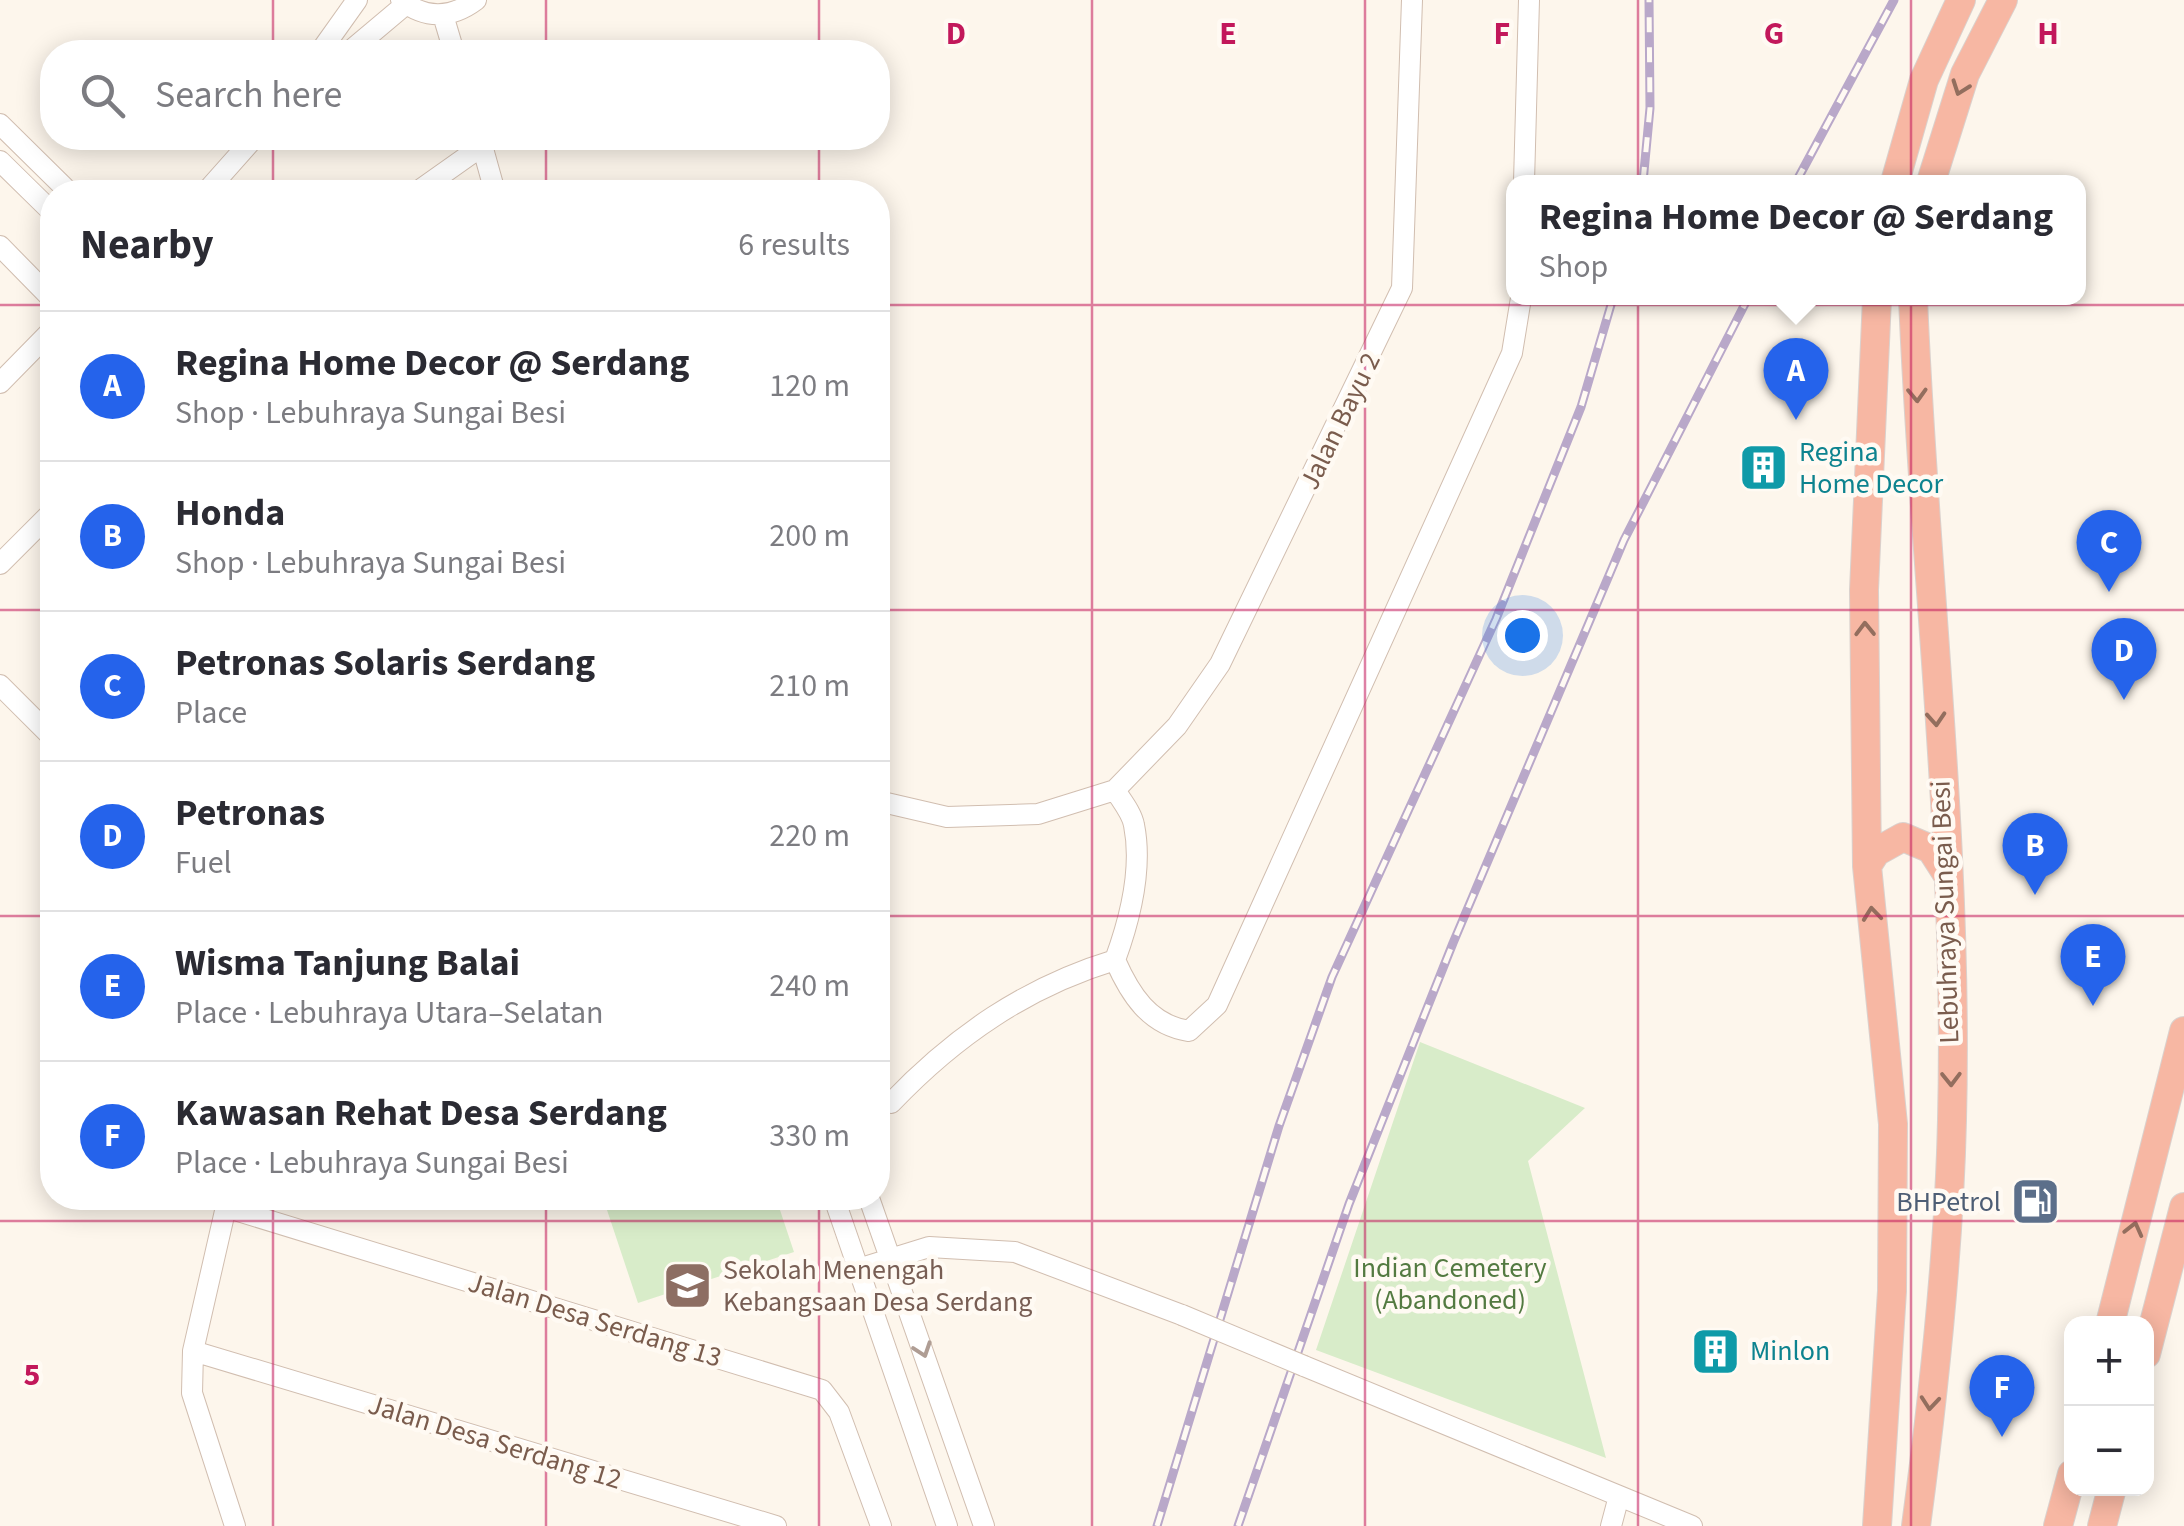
<!DOCTYPE html>
<html lang="en">
<head>
<meta charset="utf-8">
<style>
	:root { --surface:#fff; --page:#f7f7f7; --text:#2b2b33; --muted:#7c7c81; --line:#e1e1e2; --accent:#2563eb }
	body { margin:0; font-family:"Source Sans 3",sans-serif; background:var(--page); color:var(--text) }
	.controls { position:absolute; right:30px; bottom:30px; display:grid; overflow:hidden; border-radius:20px; box-shadow:0 5px 25px #0003 }
	.controls button { width:90px; height:90px; display:grid; place-items:center; padding:0; border:0; border-bottom:2px solid var(--line); background:var(--surface); color:var(--text); font:50px sans-serif }
	.you { position:absolute; left:1522px; top:635px; width:35px; height:35px; margin:-25px; border:8px solid #fff; border-radius:50%; background:#1a73e8; box-shadow:0 0 0 15px #1a73e833 }
	.badge { display:grid; place-items:center; width:65px; height:65px; border-radius:50%; background:var(--accent); color:#fff; font-size:32px; font-weight:700 }
	.pin { position:absolute; translate:-50% -82px; filter:drop-shadow(0 2px 5px #0008) }
	.pin::after { content:''; position:absolute; top:52px; width:35px; height:30px; background:inherit; clip-path:polygon(0 0,100% 0,50% 100%) }
	.popup { position:absolute; left:1506px; top:175px; width:580px; height:130px; box-sizing:border-box; display:grid; place-content:center; border-radius:20px; background:var(--surface); filter:drop-shadow(0 2px 8px #0005); font-size:32px; white-space:nowrap; color:var(--muted) }
	.popup b { font-size:38px; color:var(--text) }
	.popup::after { content:''; position:absolute; left:50%; top:100%; margin-left:-20px; border:20px solid transparent; border-top-color:var(--surface) }
	.list { margin:0; padding:0; list-style:none }
	h2 { display:flex; justify-content:space-between; align-items:center; height:130px; margin:0; padding:0 40px; font-size:42px }
	h2 small { font-size:32px; font-weight:400; color:var(--muted) }
	.list li { display:grid; grid-template-columns:65px 1fr auto; gap:30px; align-items:center; box-sizing:border-box; height:150px; padding:0 40px; border-top:2px solid var(--line) }
	.list b { display:block; font-size:38px; white-space:nowrap }
	.list p { margin:0; font-size:32px; white-space:nowrap; color:var(--muted) }
	.list em { font-size:32px; font-style:normal; color:var(--muted) }
	.icon { flex:none; width:55px; height:55px; fill:none; stroke:currentColor; stroke-width:2; stroke-linecap:round; stroke-linejoin:round }
	.map { position:relative; flex:none; width:2184px; height:1526px; overflow:hidden }
	.search { position:absolute; background:var(--surface); box-shadow:0 5px 25px #0003; left:40px; top:40px; width:850px; height:110px; display:flex; align-items:center; gap:25px; box-sizing:border-box; padding:0 35px; border-radius:40px; color:var(--muted); font-size:38px }
	.panel { position:absolute; background:var(--surface); box-shadow:0 5px 25px #0003; left:40px; top:180px; width:850px; height:1030px; border-radius:40px }
	.map>svg:first-child { display:block }
	.green { fill:#d8ecc9 }
	.lines { fill:none; stroke-linecap:round; stroke-linejoin:round }
	.minor-casing { stroke:#d1beb0; stroke-width:22 }
	.highway-casing { stroke:#dad1cd; stroke-width:30 }
	.minor { stroke:#fff; stroke-width:20 }
	.highway { stroke:#f7b7a3; stroke-width:28 }
	.rail-casing { stroke:#b9a8c9; stroke-width:9 }
	.rail { stroke:#fffaf3; stroke-width:5; stroke-dasharray:15; stroke-linecap:butt }
	.minor-bridge-casing { stroke:#d1beb0; stroke-width:22; stroke-linecap:butt }
	.minor-bridge { stroke:#fff; stroke-width:20 }
	.oneway { stroke:#936e5e }
	.oneway2 { stroke:#af9d94 }
	.grid { fill:none; stroke:#c2185b; stroke-width:2.5; stroke-opacity:0.55 }
	.labels { text-anchor:middle; dominant-baseline:central; stroke-width:9; stroke-linejoin:round; paint-order:stroke }
	.street-label { font-size:28px; fill:#7a5c4d; stroke:#fffaf3 }
	.culture-label { font-size:28px; fill:#0d838f; stroke:#fffaf3; text-anchor:start }
	.service-label { font-size:28px; fill:#4e5e75; stroke:#fffaf3; text-anchor:end }
	.park-label { font-size:28px; fill:#537a41; stroke:#fffaf3 }
	.education-label { font-size:28px; fill:#785e54; stroke:#fffaf3; text-anchor:start }
	.grid-label { font-size:32px; text-anchor:middle; font-weight:bold; fill:#c2185b; stroke:#fffaf3; stroke-width:9; stroke-linejoin:round; paint-order:stroke }
</style>
</head>
<body>
<div class="map">
<svg width="2184" height="1526" viewBox="0 0 2184 1526">
	<rect width="100%" height="100%" fill="#fdf6ec"/>
	<path class="green" d="M1420 1042 1585 1108 1528 1161 1606 1458 1316 1350Z
		M603 1198H776L794 1252 638 1303Z"/>
	<g class="lines">
		<defs>
			<path id="minor" d="M401 0C426 20 452 18 476 0
				M443 15 454 52
				M320 52 357 0
				M349 52 406 4
				M0 124 69 192
				M480 138 495 192
				M0 161 52 212
				M1524 182 1529 0
				M206 192 254 138
				M417 192 482 146
				M0 246 52 299
				M0 383 52 330
				M0 564 52 512
				M0 685 52 737
				M878 801 947 817 1038 814 1115 790 1177 726 1220 664 1402 288 1412 0
				M1115 960C1130 994 1149 1025 1189 1031L1217 1005 1512 353 1521 298
				M891 1103C955 1036 1026 987 1115 960 1130 919 1143 870 1134 825 1132 813 1121 800 1115 790
				M228 1198 193 1351 192 1393 235 1526
				M834 1198 947 1526
				M869 1198 984 1526
				M225 1207 822 1390 839 1412 881 1526
				M858 1269 929 1247 1015 1252 1182 1315
				M193 1351 776 1526
				M1304 1366 1692 1526
				M1611 1526 1619 1496"/>
			<path id="highway" d="M1895 182 1924 80 1961 0
				M1931 182 1965 74 2003 0
				M1913 298C1924 571 1959 846 1952 1120 1949 1255 1934 1392 1916 1526
				M1867 866 1876 852 1903 837 1931 849 1947 874
				M2110 1324 2184 1031
				M2146 1354 2184 1207
				M1877 1526 1892 1291 1893 1124 1867 866 1864 590 1877 298
				M2058 1526 2072 1474
				M2102 1526 2112 1488"/>
		</defs>
		<use href="#minor" class="minor-casing"/>
		<use href="#highway" class="highway-casing"/>
		<use href="#minor" class="minor"/>
		<use href="#highway" class="highway"/>
		<defs>
			<path id="rail" d="M1643 182 1650 108 1649 0
				M1796 182 1894 0
				M1157 1526 1279 1126 1332 977 1496 619 1581 407 1613 298
				M1238 1526 1349 1204 1453 943 1624 540 1748 298"/>
		</defs>
		<use href="#rail" class="rail-casing"/>
		<use href="#rail" class="rail"/>
		<defs>
			<path id="minor-bridge" d="M1182 1315 1304 1366"/>
		</defs>
		<use href="#minor-bridge" class="minor-bridge-casing"/>
		<use href="#minor-bridge" class="minor-bridge"/>
	</g>
	<defs><path id="oneway-chevron" d="M-2-3.5L2.5 0L-2 3.5" fill="none" stroke-width="1.6" stroke-linecap="round" stroke-linejoin="round" transform="scale(2.5)"/></defs>
	<g class="oneway">
		<use href="#oneway-chevron" transform="translate(1960 88) rotate(110)"/>
		<use href="#oneway-chevron" transform="translate(1917 395) rotate(88)"/>
		<use href="#oneway-chevron" transform="translate(1865 629) rotate(-91)"/>
		<use href="#oneway-chevron" transform="translate(1936 719) rotate(86)"/>
		<use href="#oneway-chevron" transform="translate(1872 914) rotate(-96)"/>
		<use href="#oneway-chevron" transform="translate(1951 1079) rotate(89)"/>
		<use href="#oneway-chevron" transform="translate(2134 1229) rotate(-76)"/>
		<use href="#oneway-chevron" transform="translate(1930 1403) rotate(95)"/>
	</g>
	<use class="oneway2" href="#oneway-chevron" transform="translate(923 1350) rotate(71)"/>
	<path class="grid" d="M273 0V52M546 0V52M819 0V52M1092 0V1526M1365 0V1526M1638 0V1526M1911 0V1526M273 138V192M546 138V192M819 138V192M0 305H52M878 305H2184M0 610H52M878 610H2184M0 916H52M878 916H2184M273 1198V1526M546 1198V1526M819 1198V1526M0 1221H2184"/>
	<defs>
		<symbol id="building-square" viewBox="-11 -11 22 22"><rect x="-9" y="-9" width="18" height="18" rx="4" fill="#0f9aa8" stroke="#fffaf3"/><path d="M-4-6H4V6H1V3H-1V6H-4ZM-2.5-4.3h1.7v1.8h-1.7ZM.8-4.3h1.7v1.8H.8ZM-2.5-1h1.7V.8h-1.7ZM.8-1h1.7V.8H.8Z" fill="#fff"/></symbol>
		<symbol id="fuel-square" viewBox="-11 -11 22 22"><rect x="-9" y="-9" width="18" height="18" rx="4" fill="#5c6f8a" stroke="#fffaf3"/><path d="M-5.5-6h7V0h2V4h1.3V-2.5L3-4.5l.8-.8L6-3V5H2.5V1h-1V6h-7ZM-4.2-4.7v3.2H.2V-4.7Z" fill="#fff"/></symbol>
		<symbol id="school-square" viewBox="-11 -11 22 22"><rect x="-9" y="-9" width="18" height="18" rx="4" fill="#8d6e63" stroke="#fffaf3"/><path d="M0-5L7-2L0 1L-7-2ZM-4 1L0 2.5L4 1V4Q0 6-4 4Z" fill="#fff"/></symbol>
	</defs>
	<g fill-rule="evenodd">
		<use href="#building-square" x="1736" y="440" width="55" height="55"/>
		<use href="#fuel-square" x="2008" y="1174" width="55" height="55"/>
		<use href="#school-square" x="660" y="1258" width="55" height="55"/>
		<use href="#building-square" x="1688" y="1324" width="55" height="55"/>
	</g>
	<g class="labels">
		<g class="street-label">
			<text transform="translate(1340 421) rotate(-64)">Jalan Bayu 2</text>
			<text transform="translate(1945 912) rotate(-92)">Lebuhraya Sungai Besi</text>
			<text transform="translate(595 1320) rotate(17)">Jalan Desa Serdang 13</text>
			<text transform="translate(495 1442) rotate(17)">Jalan Desa Serdang 12</text>
		</g>
		<g class="culture-label">
			<text x="1799" y="452">Regina<tspan x="1799" dy="32">Home Decor</tspan></text>
			<text x="1750" y="1351">Minlon</text>
		</g>
		<g class="service-label">
			<text x="2001" y="1202">BHPetrol</text>
		</g>
		<g class="park-label">
			<text x="1450" y="1268">Indian Cemetery<tspan x="1450" dy="32">(Abandoned)</tspan></text>
		</g>
		<g class="education-label">
			<text x="723" y="1270">Sekolah Menengah<tspan x="723" dy="32">Kebangsaan Desa Serdang</tspan></text>
		</g>
	</g>
	<g class="grid-label">
		<text x="956" y="44">D</text>
		<text x="1228" y="44">E</text>
		<text x="1502" y="44">F</text>
		<text x="1774" y="44">G</text>
		<text x="2048" y="44">H</text>
		<text x="32" y="1385">5</text>
	</g>
</svg>
<div class="controls">
<button>+</button>
<button>−</button>
</div>
<div class="you"></div>
<div class="pin badge" style="left:1796px;top:420px">A</div>
<div class="popup"><b>Regina Home Decor @ Serdang</b>Shop</div>
<div class="pin badge" style="left:2035px;top:895px">B</div>
<div class="pin badge" style="left:2109px;top:592px">C</div>
<div class="pin badge" style="left:2124px;top:700px">D</div>
<div class="pin badge" style="left:2093px;top:1006px">E</div>
<div class="pin badge" style="left:2002px;top:1437px">F</div>
<div class="search"><svg class="icon" aria-label="search" viewBox="0 0 24 24"><circle cx="10" cy="10" r="6"/><path d="M15 15l6 6"/></svg>Search here</div>
<section class="panel">
<h2>Nearby<small>6 results</small></h2>
<ul class="list">
<li><span class="badge">A</span><div><b>Regina Home Decor @ Serdang</b><p>Shop · Lebuhraya Sungai Besi</p></div><em>120 m</em></li>
<li><span class="badge">B</span><div><b>Honda</b><p>Shop · Lebuhraya Sungai Besi</p></div><em>200 m</em></li>
<li><span class="badge">C</span><div><b>Petronas Solaris Serdang</b><p>Place</p></div><em>210 m</em></li>
<li><span class="badge">D</span><div><b>Petronas</b><p>Fuel</p></div><em>220 m</em></li>
<li><span class="badge">E</span><div><b>Wisma Tanjung Balai</b><p>Place · Lebuhraya Utara–Selatan</p></div><em>240 m</em></li>
<li><span class="badge">F</span><div><b>Kawasan Rehat Desa Serdang</b><p>Place · Lebuhraya Sungai Besi</p></div><em>330 m</em></li>
</ul>
</section>
</div>
</body>
</html>
